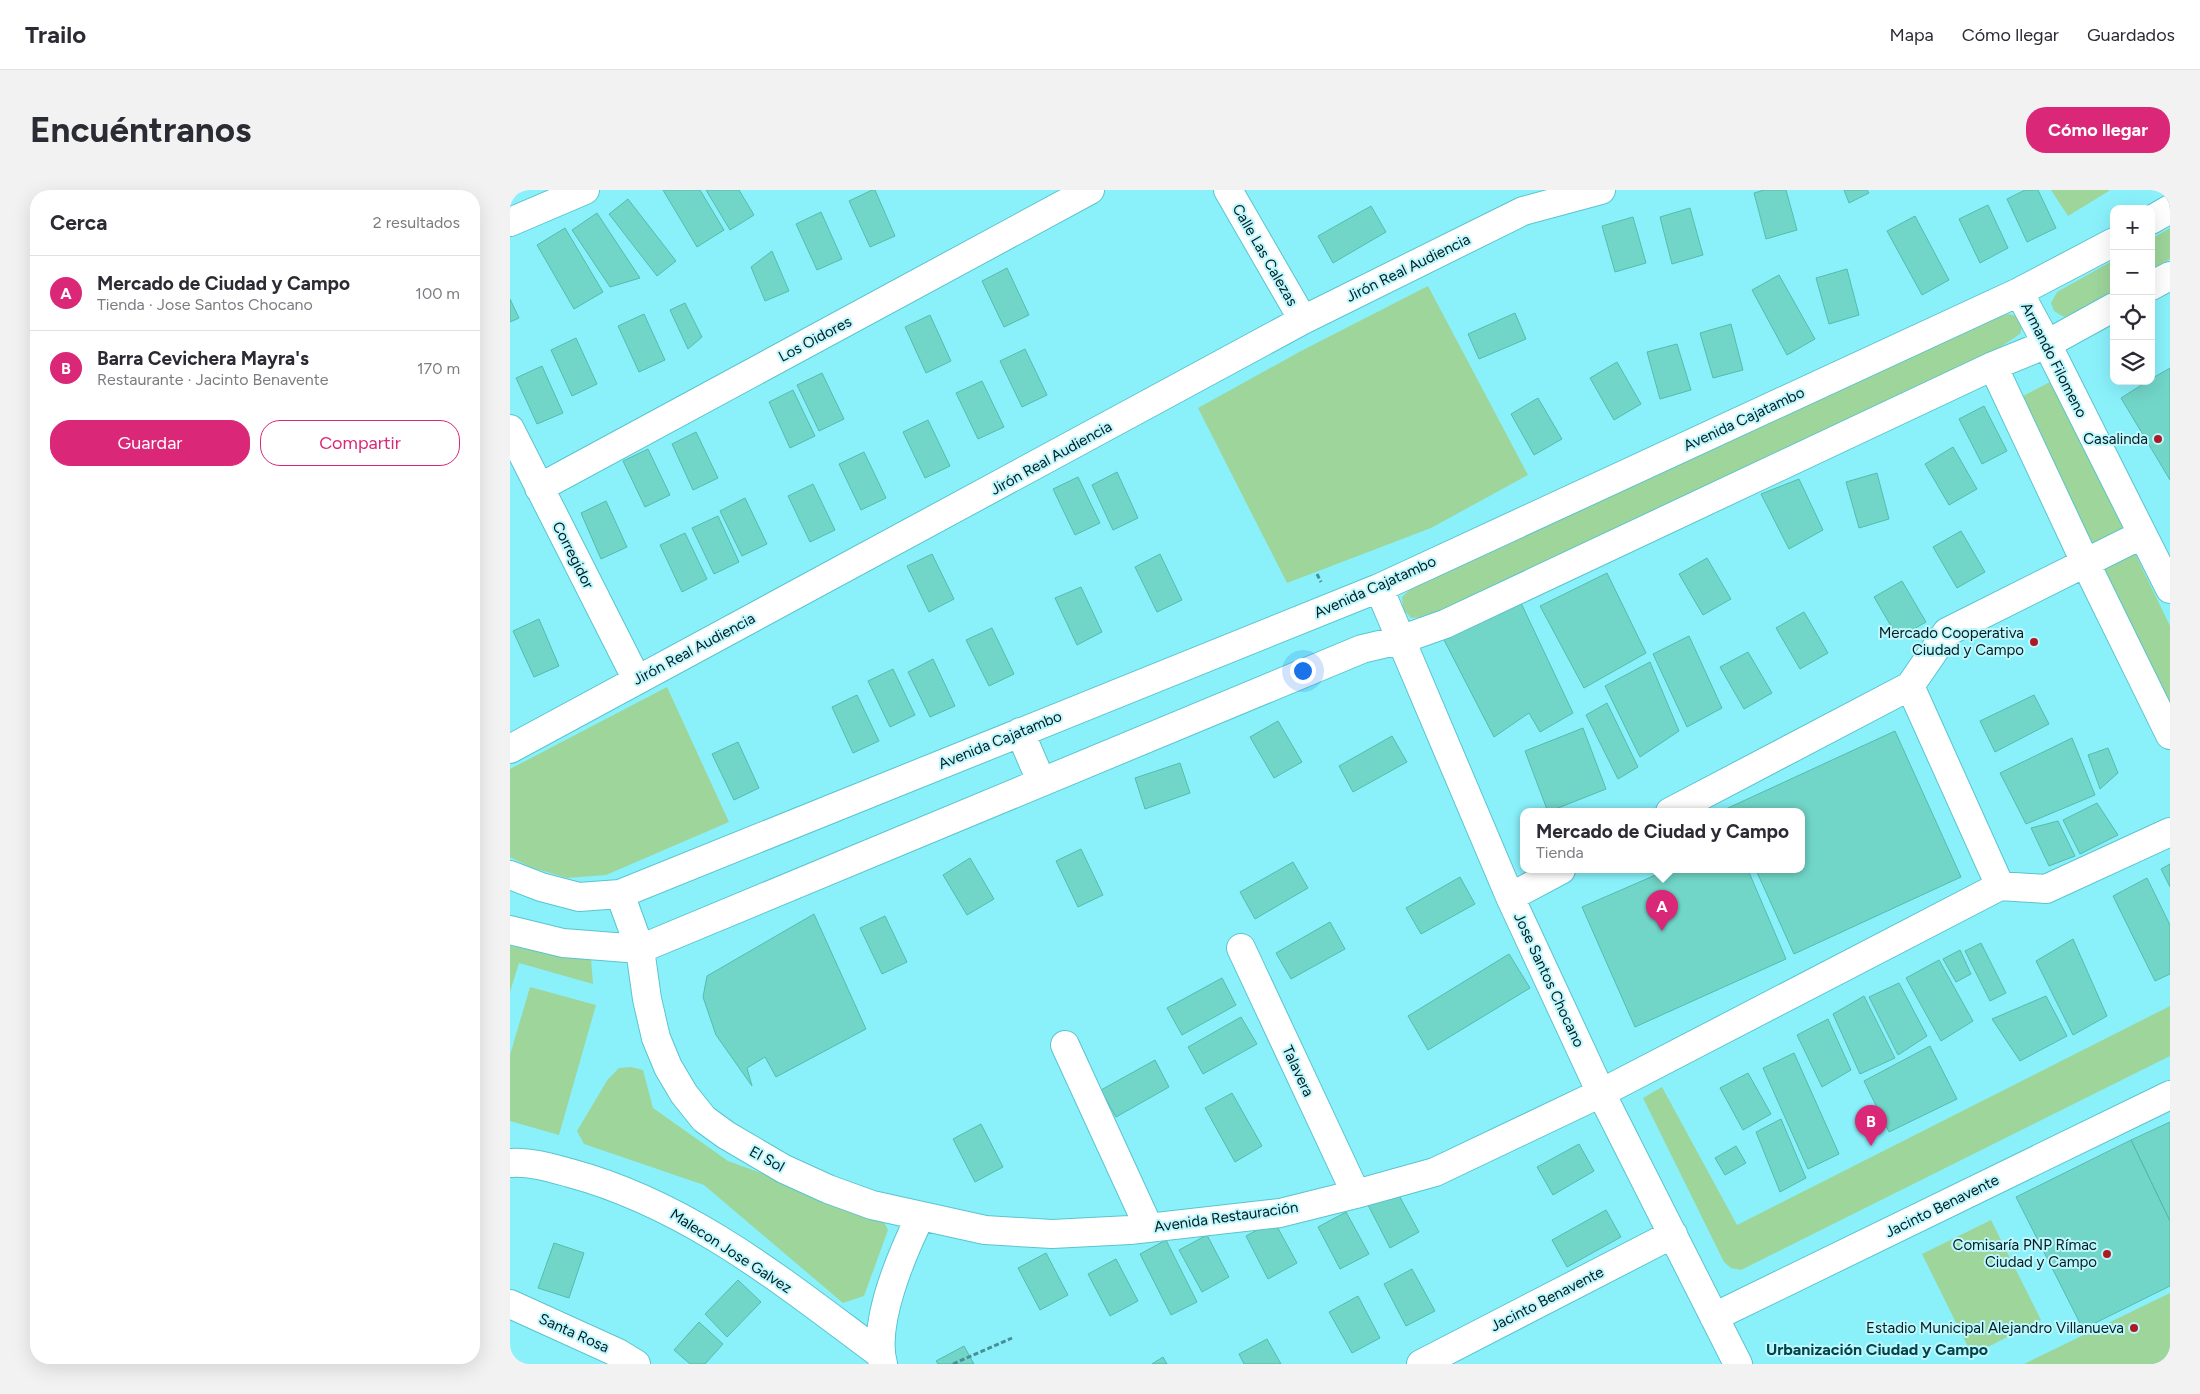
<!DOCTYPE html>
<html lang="es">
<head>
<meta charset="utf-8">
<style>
	:root { --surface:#fff; --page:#f2f2f3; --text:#2b2b33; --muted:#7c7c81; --line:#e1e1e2; --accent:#db2777 }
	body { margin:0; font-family:Figtree,sans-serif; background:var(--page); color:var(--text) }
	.controls { position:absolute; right:15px; top:15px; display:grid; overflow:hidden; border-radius:10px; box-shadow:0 5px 20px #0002 }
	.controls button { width:45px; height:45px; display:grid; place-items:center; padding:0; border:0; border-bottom:1px solid var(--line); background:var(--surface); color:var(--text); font:25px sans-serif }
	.you { position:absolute; left:792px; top:480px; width:18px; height:18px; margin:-12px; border:4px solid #fff; border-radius:50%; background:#1a73e8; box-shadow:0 0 0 8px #1a73e833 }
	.badge { display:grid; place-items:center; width:32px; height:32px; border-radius:50%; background:var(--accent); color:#fff; font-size:16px; font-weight:700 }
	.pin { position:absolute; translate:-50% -41px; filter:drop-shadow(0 1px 2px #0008) }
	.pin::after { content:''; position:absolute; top:26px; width:18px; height:15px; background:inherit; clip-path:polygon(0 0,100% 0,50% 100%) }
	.popup { position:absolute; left:1010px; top:618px; width:285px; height:65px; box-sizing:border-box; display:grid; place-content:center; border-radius:10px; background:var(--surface); filter:drop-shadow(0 1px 4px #0005); font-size:16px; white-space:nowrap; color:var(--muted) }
	.popup b { font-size:19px; color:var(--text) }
	.popup::after { content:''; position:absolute; left:50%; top:100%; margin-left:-10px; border:10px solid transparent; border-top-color:var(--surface) }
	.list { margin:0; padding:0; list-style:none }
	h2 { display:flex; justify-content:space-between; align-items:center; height:65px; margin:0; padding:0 20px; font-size:21px }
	h2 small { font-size:16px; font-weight:400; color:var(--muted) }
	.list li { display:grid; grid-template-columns:32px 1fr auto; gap:15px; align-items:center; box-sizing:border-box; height:75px; padding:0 20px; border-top:1px solid var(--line) }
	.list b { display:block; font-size:19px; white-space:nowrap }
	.list p { margin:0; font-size:16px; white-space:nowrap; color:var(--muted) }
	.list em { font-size:16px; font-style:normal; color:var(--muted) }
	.actions { display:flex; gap:10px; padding:15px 20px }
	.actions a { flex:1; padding:11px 0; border:1px solid var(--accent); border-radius:20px; text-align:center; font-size:18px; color:var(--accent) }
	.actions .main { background:var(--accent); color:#fff }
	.icon { flex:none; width:28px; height:28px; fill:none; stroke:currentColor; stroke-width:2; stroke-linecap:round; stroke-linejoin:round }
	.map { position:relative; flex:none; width:1660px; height:1174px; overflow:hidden; border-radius:20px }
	header { display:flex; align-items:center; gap:30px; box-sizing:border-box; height:70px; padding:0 25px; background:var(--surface); border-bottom:1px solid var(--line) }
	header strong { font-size:24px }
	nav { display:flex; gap:28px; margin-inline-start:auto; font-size:18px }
	.intro { display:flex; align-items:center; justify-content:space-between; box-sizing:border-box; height:120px; padding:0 30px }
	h1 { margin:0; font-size:35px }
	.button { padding:12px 22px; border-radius:20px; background:var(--accent); color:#fff; font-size:18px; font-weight:700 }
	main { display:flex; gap:30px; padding:0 30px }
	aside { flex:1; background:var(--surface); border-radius:20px; box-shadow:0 5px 20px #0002 }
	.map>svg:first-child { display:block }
	.green { fill:#9dd59b }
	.building { fill:#71d6c8; stroke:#55bbae }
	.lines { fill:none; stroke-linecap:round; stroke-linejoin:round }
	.minor-casing { stroke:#5bc4ce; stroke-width:30 }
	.path { stroke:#4a8f95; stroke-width:3; stroke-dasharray:5 2.5; stroke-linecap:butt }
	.minor { stroke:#fff; stroke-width:28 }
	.poi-dot { fill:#ad1a26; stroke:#bef7fd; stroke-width:2 }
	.labels { text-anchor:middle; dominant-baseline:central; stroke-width:4; stroke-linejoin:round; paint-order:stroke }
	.street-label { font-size:15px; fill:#001e21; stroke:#bef7fd }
	.poi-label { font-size:15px; fill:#001e21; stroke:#bef7fd; text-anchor:end }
	.neighbourhood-label { font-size:16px; font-weight:bold; fill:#024348; stroke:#bef7fd }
</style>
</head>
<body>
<header>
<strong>Trailo</strong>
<nav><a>Mapa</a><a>Cómo llegar</a><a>Guardados</a></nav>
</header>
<div class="intro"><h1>Encuéntranos</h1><a class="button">Cómo llegar</a></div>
<main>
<aside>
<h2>Cerca<small>2 resultados</small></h2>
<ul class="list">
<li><span class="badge">A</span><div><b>Mercado de Ciudad y Campo</b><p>Tienda · Jose Santos Chocano</p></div><em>100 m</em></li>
<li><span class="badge">B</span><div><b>Barra Cevichera Mayra's</b><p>Restaurante · Jacinto Benavente</p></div><em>170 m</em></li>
</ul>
<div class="actions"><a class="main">Guardar</a><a>Compartir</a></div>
</aside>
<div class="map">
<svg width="1660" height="1174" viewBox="0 0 1660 1174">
	<rect width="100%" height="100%" fill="#8af1fb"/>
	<path class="green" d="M1541 0H1599V1L1558 26Z
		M1660 38V69L1641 80V49Z
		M1604 70V101L1560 125 1554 127 1544 121 1541 113 1547 102Z
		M918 96 1018 285 921 338 777 393 688 218 791 161Z
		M1498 124 1506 126 1513 134 1510 144 1492 156 1273 262 929 421 910 427 901 428 893 419 892 407 904 396 1480 130Z
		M1542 191 1660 436V514L1511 207Z
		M157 497 219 632 96 685 57 688 20 677 0 667V579Z
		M0 756 81 769 83 794 9 773 0 802Z
		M20 797 86 815 49 945 0 931V865Z
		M1660 816V866L1231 1080 1221 1078 1214 1072 1133 908 1152 897 1227 1035Z
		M121 877 133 880 143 918 218 971 371 1026 378 1040 354 1106 333 1113 194 995 74 954 67 941 98 889 109 878Z
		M1481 1030 1531 1130 1462 1165 1412 1064Z
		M1660 1103V1174H1514Z"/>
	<path class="building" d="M153 0H190L214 40 187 57Z
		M196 0H229L244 25 220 40Z
		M362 0H365L385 46 360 57 339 11Z
		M1254 0H1276L1287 40 1256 49 1244 3Z
		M1334 0H1357L1359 3 1339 13Z
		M1515 0H1528L1546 38 1517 52 1497 9Z
		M118 9 166 71 147 86 99 24Z
		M1478 15 1498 58 1470 73 1449 29Z
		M861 16 876 42 823 73 808 46Z
		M1180 18 1193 65 1162 74 1150 27Z
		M311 22 332 69 307 80 286 34Z
		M87 23 130 88 100 97 62 40Z
		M1405 26 1439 90 1412 105 1377 41Z
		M1123 27 1136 73 1105 82 1092 36Z
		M55 38 93 102 64 119 27 55Z
		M262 61 279 101 255 111 241 77Z
		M497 78 519 125 494 137 472 91Z
		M1337 79 1349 125 1319 134 1306 88Z
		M1269 85 1305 149 1277 165 1242 100Z
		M0 109 9 128 0 132Z
		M175 113 192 147 178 159 160 120Z
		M1005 123 1016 149 969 169 958 144Z
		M134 124 155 170 129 182 108 136Z
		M420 125 441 171 416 183 395 137Z
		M1221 134 1233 180 1203 188 1190 143Z
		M66 148 87 194 62 206 41 160Z
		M1167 154 1181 200 1150 209 1137 162Z
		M515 159 537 205 512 217 490 171Z
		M1107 172 1131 214 1104 230 1080 188Z
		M32 176 53 223 27 234 6 188Z
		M1660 178V290L1611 208 1638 191H1641V189Z
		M312 183 334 229 309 241 287 195Z
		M472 191 494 237 468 249 446 203Z
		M283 200 305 246 280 258 259 212Z
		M1028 208 1052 249 1024 265 1001 224Z
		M1474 216 1497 261 1472 274 1449 229Z
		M418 230 440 276 415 288 393 242Z
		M186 242 208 288 183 300 162 254Z
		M1443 257 1467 299 1439 315 1415 274Z
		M138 259 160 305 135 317 113 271Z
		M354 262 376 308 351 320 329 274Z
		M607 282 628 328 603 340 582 295Z
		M1367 283 1379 329 1349 338 1336 292Z
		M568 287 590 333 565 345 543 299Z
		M1289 289 1313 340 1279 359 1251 304Z
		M303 294 325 340 300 352 278 306Z
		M235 308 257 354 232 366 210 321Z
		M96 311 117 357 91 369 71 323Z
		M208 326 229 372 204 384 182 338Z
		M1451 341 1475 382 1447 398 1423 357Z
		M175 343 197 389 172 402 150 355Z
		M422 364 444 409 419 422 397 376Z
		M650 364 672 410 647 422 625 377Z
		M1197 368 1221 409 1193 425 1169 384Z
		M1097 383 1136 463 1074 498 1030 416Z
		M1392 391 1416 432 1388 448 1364 407Z
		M571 397 592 442 567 455 545 408Z
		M1011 413 1063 523 1030 542 1019 523 984 547 933 448Z
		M1294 422 1318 463 1290 479 1266 438Z
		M29 429 49 476 24 487 3 441Z
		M482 438 504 484 479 496 456 450Z
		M1179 446 1212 518 1177 537 1143 464Z
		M1238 462 1262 503 1234 519 1210 477Z
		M423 469 445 516 420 527 398 482Z
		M1140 472 1169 541 1130 567 1095 496Z
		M383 479 405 525 380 537 358 491Z
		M347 505 369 551 343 563 322 517Z
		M1524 505 1539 534 1485 562 1470 531Z
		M1097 513 1128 577 1108 589 1076 525Z
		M768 531 792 572 764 588 740 547Z
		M1073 538 1096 599 1038 622 1015 561Z
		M1385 541 1451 687 1284 764 1246 680H1291V622H1220L1218 618Z
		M882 546 897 572 843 602 829 576Z
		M1562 548 1585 605 1516 634 1490 583Z
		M228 552 249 598 224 610 202 564Z
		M1598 558 1608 583 1590 599 1578 565Z
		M670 573 680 603 635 619 625 588Z
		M1587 613 1608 645 1570 664 1553 630Z
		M1548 631 1565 666 1539 676 1521 638Z
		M571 659 593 705 568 717 546 671Z
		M460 668 484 709 457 725 433 685Z
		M783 672 798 698 745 729 730 702Z
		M1660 674V697L1651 679Z
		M1157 680H1238L1276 769 1125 837 1072 717Z
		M950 687 965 714 911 744 896 718Z
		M1637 688 1660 735V784L1645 791 1603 706Z
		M304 724 356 839 266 887 255 867 237 878 242 896 206 845 193 807 197 786Z
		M375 726 397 772 372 784 350 738Z
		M820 732 835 759 781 789 766 763Z
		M1563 749 1597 826 1563 845 1526 771Z
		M1471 753 1496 803 1480 811 1455 761Z
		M1450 760 1461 784 1446 792 1433 769Z
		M999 764 1020 798 918 860 898 826Z
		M1429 770 1463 831 1431 851 1396 788Z
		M712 788 726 815 672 845 657 818Z
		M1389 793 1417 846 1388 865 1359 807Z
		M1354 806 1385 868 1350 884 1323 824Z
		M1536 806 1557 846 1510 871 1482 829Z
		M731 827 747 854 693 884 678 857Z
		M1318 829 1341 880 1312 897 1287 845Z
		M1420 856 1447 909 1379 942 1354 891Z
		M1284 863 1329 964 1298 979 1253 878Z
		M645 870 659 897 606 927 591 900Z
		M1238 883 1261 924 1233 940 1210 898Z
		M722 903 752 956 725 972 695 918Z
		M1271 929 1296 988 1270 1002 1246 942Z
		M1660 932V1031L1621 950Z
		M471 934 493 977 465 992 443 949Z
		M1621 950 1660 1031V1096L1573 1139 1506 1007Z
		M1069 954 1084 981 1043 1005 1027 977Z
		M1226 956 1236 973 1215 985 1205 968Z
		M886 1000 909 1042 880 1058 858 1015Z
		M1096 1020 1111 1047 1057 1077 1042 1050Z
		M836 1022 859 1064 830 1079 808 1037Z
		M764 1031 787 1073 758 1089 736 1046Z
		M697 1045 719 1087 692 1102 669 1060Z
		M656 1050 687 1112 661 1125 630 1064Z
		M44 1053 74 1063 59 1108 28 1098Z
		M536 1063 558 1105 530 1120 508 1078Z
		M606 1069 628 1111 600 1126 578 1084Z
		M902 1079 925 1121 896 1136 874 1094Z
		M228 1090 251 1112 217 1147 195 1124Z
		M848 1106 870 1148 842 1163 819 1122Z
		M189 1132 213 1154 195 1174H180L164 1160Z
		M757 1149 771 1174H734L729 1164Z
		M454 1156 464 1174H428L426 1171Z
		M653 1167 657 1174H642Z"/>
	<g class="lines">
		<defs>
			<path id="minor" d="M718 0 793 130
				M1641 30 1660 19
				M0 32 75 0
				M1641 96 1660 86
				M1509 102 1537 154 1660 399
				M1483 176 1576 374 1660 545
				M0 239 127 490
				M29 298 580 0
				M869 398 1000 707 1091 903 1228 1174
				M1400 496 1490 696
				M510 542 531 591
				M0 559 793 130 1013 21 1091 0
				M1160 622 1400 496 1437 442 1631 345
				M0 685 31 697 69 707 110 704 869 398 1509 102 1604 52
				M110 704 130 759 137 809 146 848 158 877 174 904 194 929 216 945 274 979 318 999 362 1015 475 1040 542 1044 620 1040 770 1023 846 1004 925 982 1091 903 1490 696 1536 699 1660 642
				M1000 707 1051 680
				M0 740 53 753 130 759 852 459 890 450 935 434 1483 176 1537 154 1604 117
				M731 758 846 1004
				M555 855 639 1038
				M0 973C19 971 42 978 60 983 179 1015 273 1092 370 1164
				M0 1114 108 1163 126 1174
				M1204 1127 1660 905
				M373 1174C362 1133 392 1064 410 1027
				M911 1174 1163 1044"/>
		</defs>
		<use href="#minor" class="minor-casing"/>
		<path class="path" d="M807 384 811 392
			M443 1174 502 1148"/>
		<use href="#minor" class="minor"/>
	</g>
	<g class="poi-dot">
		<circle cx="1648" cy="249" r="5"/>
		<circle cx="1524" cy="452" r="5"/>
		<circle cx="1597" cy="1064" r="5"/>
		<circle cx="1624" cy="1138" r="5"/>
	</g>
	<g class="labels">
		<g class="street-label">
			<text transform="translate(755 65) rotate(60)">Calle Las Calezas</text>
			<text transform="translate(898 78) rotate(-26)">Jirón Real Audiencia</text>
			<text transform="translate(305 149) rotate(-28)">Los Oidores</text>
			<text transform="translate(1544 170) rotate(63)">Armando Filomeno</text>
			<text transform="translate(1234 229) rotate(-25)">Avenida Cajatambo</text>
			<text transform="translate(541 268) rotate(-29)">Jirón Real Audiencia</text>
			<text transform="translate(63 365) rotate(63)">Corregidor</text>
			<text transform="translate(865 397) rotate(-24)">Avenida Cajatambo</text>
			<text transform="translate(184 459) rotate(-28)">Jirón Real Audiencia</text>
			<text transform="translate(490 550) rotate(-22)">Avenida Cajatambo</text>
			<text transform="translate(1039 790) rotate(65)">Jose Santos Chocano</text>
			<text transform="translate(788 881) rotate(65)">Talavera</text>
			<text transform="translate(257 969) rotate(29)">El Sol</text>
			<text transform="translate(1432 1016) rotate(-26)">Jacinto Benavente</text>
			<text transform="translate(716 1027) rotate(-8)">Avenida Restauración</text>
			<text transform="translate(221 1061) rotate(33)">Malecon Jose Galvez</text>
			<text transform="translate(1037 1109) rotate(-27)">Jacinto Benavente</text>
			<text transform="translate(64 1143) rotate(24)">Santa Rosa</text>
		</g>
		<g class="poi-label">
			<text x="1638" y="249">Casalinda</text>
			<text x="1514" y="443">Mercado Cooperativa<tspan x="1514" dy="17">Ciudad y Campo</tspan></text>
			<text x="1587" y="1055">Comisaría PNP Rímac<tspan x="1587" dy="17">Ciudad y Campo</tspan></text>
			<text x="1614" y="1138">Estadio Municipal Alejandro Villanueva</text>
		</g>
		<g class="neighbourhood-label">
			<text x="1367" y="1159">Urbanización Ciudad y Campo</text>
		</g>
	</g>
</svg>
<div class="controls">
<button>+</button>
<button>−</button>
<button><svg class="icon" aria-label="locate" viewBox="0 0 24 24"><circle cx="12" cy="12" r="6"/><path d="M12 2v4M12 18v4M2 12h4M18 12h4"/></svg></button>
<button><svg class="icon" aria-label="layers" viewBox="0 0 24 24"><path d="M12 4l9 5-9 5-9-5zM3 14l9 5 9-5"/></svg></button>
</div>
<div class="you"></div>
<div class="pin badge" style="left:1152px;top:741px">A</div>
<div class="popup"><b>Mercado de Ciudad y Campo</b>Tienda</div>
<div class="pin badge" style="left:1361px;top:956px">B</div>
</div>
</main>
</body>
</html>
